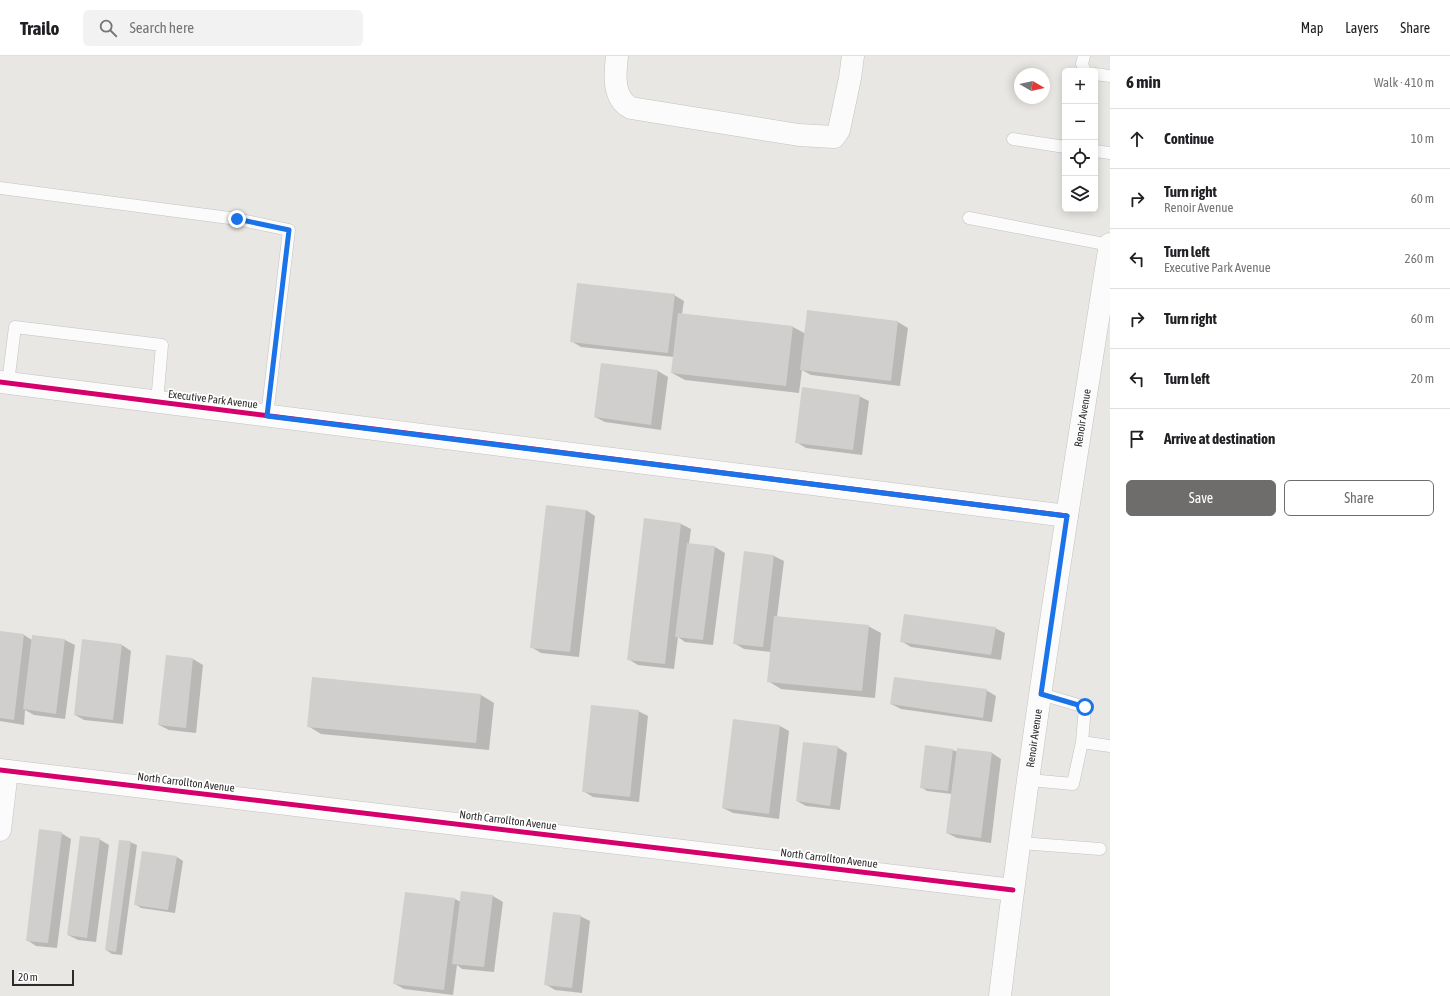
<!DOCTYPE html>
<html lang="en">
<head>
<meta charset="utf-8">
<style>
	:root { --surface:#fff; --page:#f2f2f2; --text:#202124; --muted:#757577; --line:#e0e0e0; --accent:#6e6d6c }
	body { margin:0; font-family:"Asap Condensed",sans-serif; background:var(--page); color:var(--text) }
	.controls { position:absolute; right:12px; top:12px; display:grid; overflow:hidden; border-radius:6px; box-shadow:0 2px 10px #0003 }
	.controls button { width:36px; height:36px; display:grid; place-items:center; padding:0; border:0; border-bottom:1px solid var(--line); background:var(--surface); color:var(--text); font:20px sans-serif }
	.compass { position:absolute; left:1014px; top:12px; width:36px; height:36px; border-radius:50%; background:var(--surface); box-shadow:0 2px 10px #0003; rotate:99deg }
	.scale { position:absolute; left:12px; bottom:10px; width:62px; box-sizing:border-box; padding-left:4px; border:2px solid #2c2c2c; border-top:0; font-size:11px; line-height:14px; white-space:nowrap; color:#2c2c2c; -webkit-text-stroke:3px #fff; paint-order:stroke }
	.stop { position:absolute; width:12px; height:12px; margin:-9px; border:3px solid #1a73e8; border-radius:50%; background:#fff }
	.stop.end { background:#1a73e8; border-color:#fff; box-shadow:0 1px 4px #0008 }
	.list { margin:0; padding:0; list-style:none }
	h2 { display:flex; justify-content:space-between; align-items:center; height:52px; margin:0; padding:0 16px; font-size:17px }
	h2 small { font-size:13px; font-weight:400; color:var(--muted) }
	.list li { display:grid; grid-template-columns:26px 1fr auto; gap:12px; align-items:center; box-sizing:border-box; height:60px; padding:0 16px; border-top:1px solid var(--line) }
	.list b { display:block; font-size:15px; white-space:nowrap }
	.list p { margin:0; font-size:13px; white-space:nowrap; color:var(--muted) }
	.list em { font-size:13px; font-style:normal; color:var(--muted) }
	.actions { display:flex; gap:8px; padding:12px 16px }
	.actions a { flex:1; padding:9px 0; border:1px solid var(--accent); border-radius:6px; text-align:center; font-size:14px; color:var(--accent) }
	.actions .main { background:var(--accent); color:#fff }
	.icon { flex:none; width:22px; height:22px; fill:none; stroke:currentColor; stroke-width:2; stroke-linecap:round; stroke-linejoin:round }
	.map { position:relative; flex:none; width:1110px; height:940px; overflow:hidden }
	header { display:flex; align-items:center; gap:24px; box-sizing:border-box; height:56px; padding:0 20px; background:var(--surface); border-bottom:1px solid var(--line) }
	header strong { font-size:19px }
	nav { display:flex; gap:22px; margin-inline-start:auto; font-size:14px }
	.search { width:280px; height:36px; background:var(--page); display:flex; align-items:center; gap:10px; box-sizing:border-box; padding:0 14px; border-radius:6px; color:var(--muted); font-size:15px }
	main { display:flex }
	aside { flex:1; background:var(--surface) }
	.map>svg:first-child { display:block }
	.shadow { fill:#0003 }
	.building { fill:#d1cfcd }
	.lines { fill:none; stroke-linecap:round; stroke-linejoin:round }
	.lane-casing { stroke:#c2c2c2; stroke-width:13 }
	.street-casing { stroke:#c2c2c2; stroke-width:23 }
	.lane { stroke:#fcfbfb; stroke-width:12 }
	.street { stroke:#fcfbfb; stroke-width:22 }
	.cycleway-casing { stroke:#fff; stroke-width:8 }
	.cycleway { stroke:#d6006c; stroke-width:5 }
	.route { stroke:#1a73e8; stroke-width:5 }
	.labels { text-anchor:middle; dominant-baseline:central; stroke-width:3.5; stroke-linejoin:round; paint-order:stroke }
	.street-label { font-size:11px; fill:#2c2c2c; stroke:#fff }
</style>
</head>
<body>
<header>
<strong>Trailo</strong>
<div class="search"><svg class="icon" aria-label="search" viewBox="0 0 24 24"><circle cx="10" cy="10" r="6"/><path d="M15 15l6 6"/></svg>Search here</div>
<nav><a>Map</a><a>Layers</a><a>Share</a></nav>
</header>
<main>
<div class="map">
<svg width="1110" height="940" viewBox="0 0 1110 940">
	<rect width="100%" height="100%" fill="#e9e7e4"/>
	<path class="shadow" d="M674 239 684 245 682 258 793 271 806 278 808 255 898 266 908 272 900 330 811 319 802 314 799 337 685 324 672 317 674 301 581 291 571 285Z
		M602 308 658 315 668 321 661 374 605 366 595 361Z
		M859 340 869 345 862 399 806 392 796 386Z
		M586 454 595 460 579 601 541 597 531 591Z
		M645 463 681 468 691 473 689 488 715 491 725 497 713 589 685 586 678 581 674 613 638 609 628 603Z
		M745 496 774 500 784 505 777 561 868 570 881 577 875 642 781 633 768 625 771 596 744 593 734 587Z
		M995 572 1005 577 1001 604 911 591 901 585Z
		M0 579H24L32 584 33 580 65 584 75 589 65 663 34 659 25 654 24 669 0 665Z
		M122 589 131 595 123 668 84 664 75 659Z
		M193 603 203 609 196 677 169 674 159 669Z
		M986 634 996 640 992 666 901 653 891 648Z
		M481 639 494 647 489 694 321 678 308 670Z
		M638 655 648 660 639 746 593 741 583 735Z
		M780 670 789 675 779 763 733 757 723 752Z
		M837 691 847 697 840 754 806 750 797 745Z
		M953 694 958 696 992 697 1001 703 991 787 957 782 947 777 952 738 927 735 921 731Z
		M61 777 71 783 57 892 36 890 27 884Z
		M99 783 109 789 96 886 78 884 68 879Z
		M130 786 137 789 122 899 112 898 106 894Z
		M177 801 183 805 175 857 141 852 135 848Z
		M462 836 493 840 503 846 494 916 462 913 457 909 453 939 404 933 395 928 455 843 461 846Z
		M580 860 590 865 582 937 555 934 545 928Z"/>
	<path class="building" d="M577 227 675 238 668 297 570 286Z
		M807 254 898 265 891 325 800 314Z
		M678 257 793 270 786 330 671 317Z
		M601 307 658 314 651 369 594 361Z
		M802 331 860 339 853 394 795 387Z
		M546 449 586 454 570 596 530 592Z
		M644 462 681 467 665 608 627 604Z
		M687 487 715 490 703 584 675 581Z
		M744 495 774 499 763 591 733 588Z
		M904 558 996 571 991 599 900 586Z
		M774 560 869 569 862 635 767 626Z
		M0 575 24 578 14 664 0 662Z
		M32 579 65 583 56 658 23 653Z
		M82 583 122 588 113 664 74 659Z
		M166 599 193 602 186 672 158 669Z
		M312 621 481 638 476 687 307 671Z
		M894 621 987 633 983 662 890 648Z
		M591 649 639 654 630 741 582 736Z
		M733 663 780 669 769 758 722 752Z
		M803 686 838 690 830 750 796 745Z
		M925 689 953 693 948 735 920 732Z
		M957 692 992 696 981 782 946 777Z
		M39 773 62 776 48 887 26 885Z
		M80 780 100 782 87 882 67 879Z
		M119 784 131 785 116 896 105 894Z
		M142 795 177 800 168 854 134 849Z
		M461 835 493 839 484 911 452 908Z
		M405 836 455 842 444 934 393 928Z
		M553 856 581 859 572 932 544 929Z"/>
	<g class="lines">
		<defs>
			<path id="lane" d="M1084 0 1082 8 1085 15
				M1095 18 1110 20
				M1013 83 1065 91
				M1095 95 1110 97
				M0 132 237 163 289 174 267 360
				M969 162 1110 189
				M8 327 15 271 162 289 157 346
				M1041 638 1085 651 1082 686
				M1029 724 1073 728 1082 686 1110 690
				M1020 787 1100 793"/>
			<g id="street">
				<path d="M617 0C615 18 612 42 631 52L799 79 834 81 839 74 850 22 853 0"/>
				<path d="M0 326 1067 460"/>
				<path d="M0 714 1013 834"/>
				<path d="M0 774 7 715"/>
				<path id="s1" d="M1000 940C1030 688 1070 438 1110 188"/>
			</g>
		</defs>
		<use href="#lane" class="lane-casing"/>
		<use href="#street" class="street-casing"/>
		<use href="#lane" class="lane"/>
		<use href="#street" class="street"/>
		<defs>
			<path id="cycleway" d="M0 326 1067 460
				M0 714 1013 834"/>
		</defs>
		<use href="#cycleway" class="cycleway-casing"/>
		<use href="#cycleway" class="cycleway"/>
	</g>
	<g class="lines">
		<path class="route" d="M237 163 289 174 267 360 1067 460 1041 638 1085 651"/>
	</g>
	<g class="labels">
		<g class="street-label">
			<text transform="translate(213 343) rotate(7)">Executive Park Avenue</text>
			<text stroke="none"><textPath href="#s1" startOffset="584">Renoir Avenue</textPath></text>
			<text stroke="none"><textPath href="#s1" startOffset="260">Renoir Avenue</textPath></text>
			<text transform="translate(186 726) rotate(7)">North Carrollton Avenue</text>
			<text transform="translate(508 764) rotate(7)">North Carrollton Avenue</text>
			<text transform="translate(829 802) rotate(7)">North Carrollton Avenue</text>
		</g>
	</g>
</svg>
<div class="controls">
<button>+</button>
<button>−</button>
<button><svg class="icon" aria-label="locate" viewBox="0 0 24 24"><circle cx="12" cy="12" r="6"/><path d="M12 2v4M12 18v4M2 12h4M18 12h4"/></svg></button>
<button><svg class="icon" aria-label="layers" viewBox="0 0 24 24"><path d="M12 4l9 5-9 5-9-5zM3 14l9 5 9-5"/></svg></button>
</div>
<svg class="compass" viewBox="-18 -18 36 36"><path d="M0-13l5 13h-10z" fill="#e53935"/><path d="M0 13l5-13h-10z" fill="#757577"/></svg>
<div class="scale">20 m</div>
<div class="stop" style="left:1085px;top:651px"></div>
<div class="stop end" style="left:237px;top:163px"></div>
</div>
<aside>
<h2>6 min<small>Walk · 410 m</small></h2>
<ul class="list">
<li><svg class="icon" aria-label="ahead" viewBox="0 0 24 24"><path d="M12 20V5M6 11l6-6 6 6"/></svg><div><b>Continue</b></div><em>10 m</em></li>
<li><svg class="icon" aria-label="right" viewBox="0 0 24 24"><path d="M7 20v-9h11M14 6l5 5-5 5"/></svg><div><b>Turn right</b><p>Renoir Avenue</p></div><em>60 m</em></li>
<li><svg class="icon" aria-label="left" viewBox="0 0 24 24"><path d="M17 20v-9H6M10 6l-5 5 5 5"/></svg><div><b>Turn left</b><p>Executive Park Avenue</p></div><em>260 m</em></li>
<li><svg class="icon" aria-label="right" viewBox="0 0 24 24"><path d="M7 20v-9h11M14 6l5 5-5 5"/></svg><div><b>Turn right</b></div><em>60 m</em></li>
<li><svg class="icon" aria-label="left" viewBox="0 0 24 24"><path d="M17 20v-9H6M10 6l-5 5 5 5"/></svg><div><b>Turn left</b></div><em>20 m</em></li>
<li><svg class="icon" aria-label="arrive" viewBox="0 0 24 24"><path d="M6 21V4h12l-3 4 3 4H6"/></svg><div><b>Arrive at destination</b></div></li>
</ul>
<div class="actions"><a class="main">Save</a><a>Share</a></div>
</aside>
</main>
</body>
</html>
